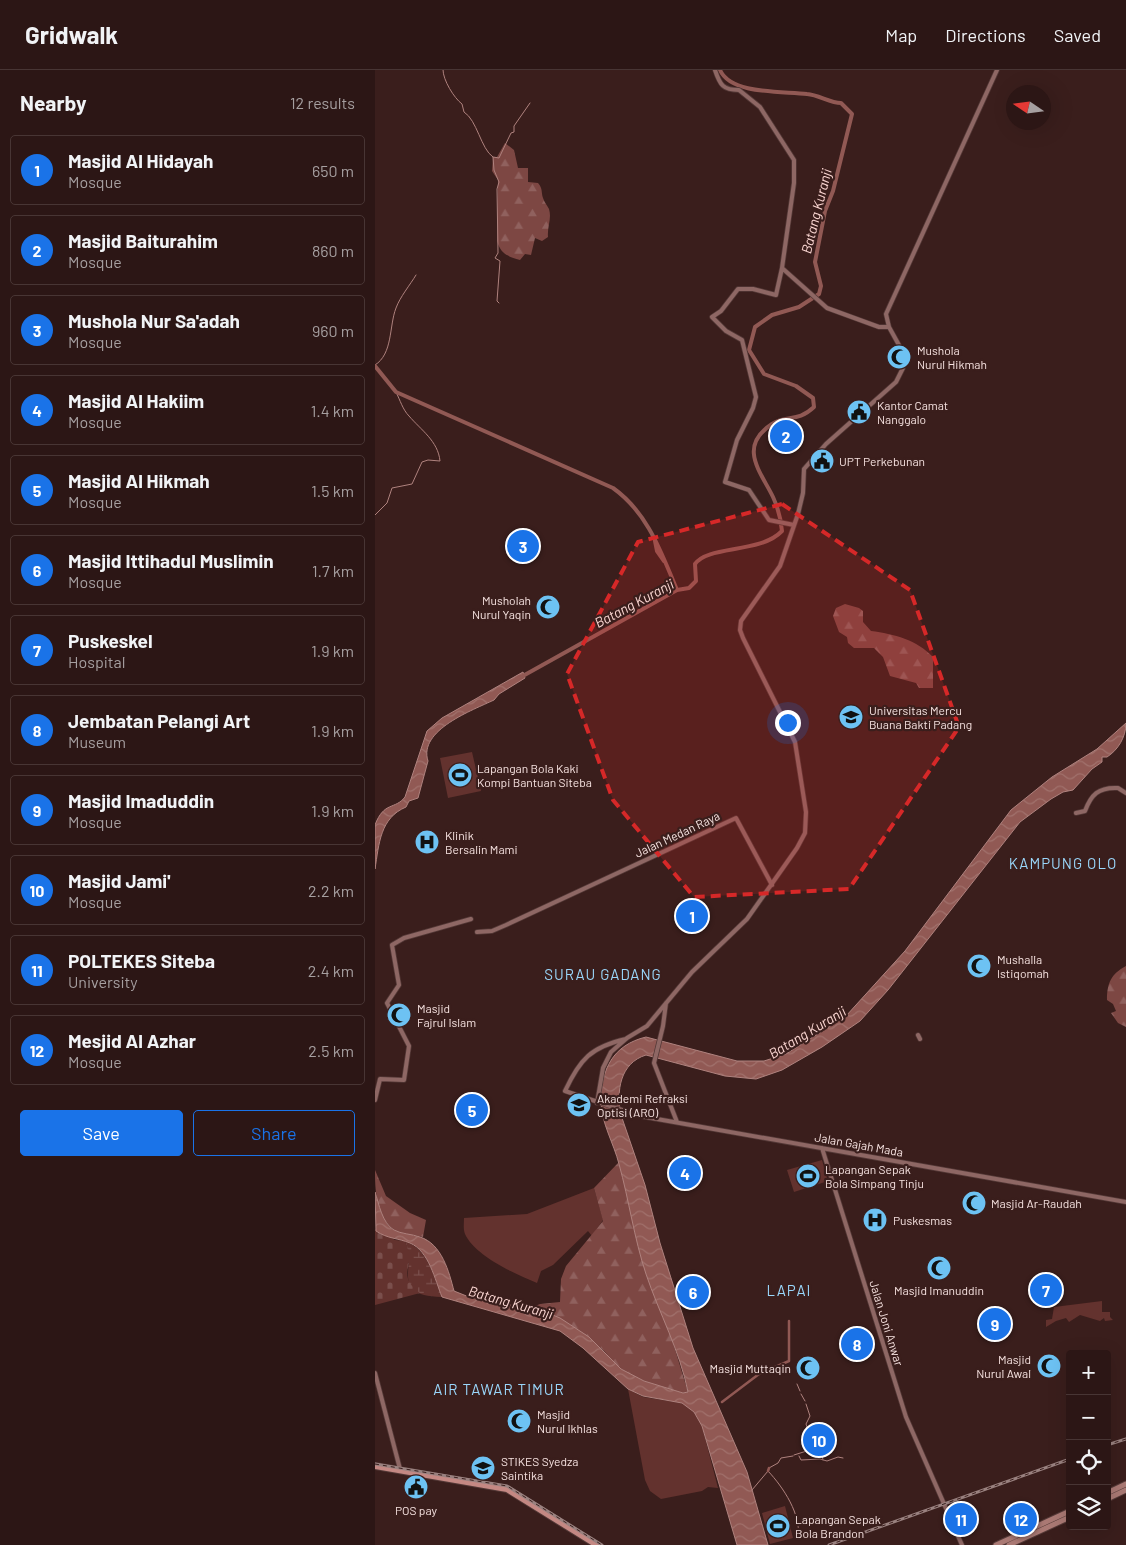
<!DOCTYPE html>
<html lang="en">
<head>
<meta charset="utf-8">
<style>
	:root { --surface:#2c1615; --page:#382322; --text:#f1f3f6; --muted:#a69fa0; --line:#483534; --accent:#1a73e8 }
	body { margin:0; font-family:Barlow,sans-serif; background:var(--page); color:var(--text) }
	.controls { position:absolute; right:15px; bottom:15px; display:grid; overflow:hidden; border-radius:5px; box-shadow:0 5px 20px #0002 }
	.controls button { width:45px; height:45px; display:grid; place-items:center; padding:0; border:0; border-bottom:1px solid var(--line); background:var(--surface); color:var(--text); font:25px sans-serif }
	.compass { position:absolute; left:631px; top:15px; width:45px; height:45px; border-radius:50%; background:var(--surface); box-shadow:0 5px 20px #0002; rotate:283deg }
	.you { position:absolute; left:412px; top:652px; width:18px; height:18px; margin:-12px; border:4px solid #fff; border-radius:50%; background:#1a73e8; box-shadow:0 0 0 8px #1a73e833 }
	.badge { display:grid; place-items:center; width:32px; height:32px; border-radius:50%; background:var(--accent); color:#fff; font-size:16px; font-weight:700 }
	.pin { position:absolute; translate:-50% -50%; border:2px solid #fff; box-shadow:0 1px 5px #0006 }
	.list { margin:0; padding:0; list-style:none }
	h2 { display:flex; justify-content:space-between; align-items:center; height:65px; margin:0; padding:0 20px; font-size:21px }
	h2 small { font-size:16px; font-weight:400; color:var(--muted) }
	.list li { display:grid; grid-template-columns:32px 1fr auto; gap:15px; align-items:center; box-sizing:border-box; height:70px; margin:0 10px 10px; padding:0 10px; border:1px solid var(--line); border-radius:5px }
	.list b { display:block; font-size:19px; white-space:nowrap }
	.list p { margin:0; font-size:16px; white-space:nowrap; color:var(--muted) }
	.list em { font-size:16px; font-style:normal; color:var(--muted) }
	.actions { display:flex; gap:10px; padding:15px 20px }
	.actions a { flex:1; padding:11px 0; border:1px solid var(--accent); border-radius:5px; text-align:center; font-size:18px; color:var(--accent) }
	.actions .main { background:var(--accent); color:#fff }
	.icon { flex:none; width:28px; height:28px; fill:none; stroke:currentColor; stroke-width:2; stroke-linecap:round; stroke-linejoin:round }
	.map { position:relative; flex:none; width:751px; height:1475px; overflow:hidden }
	header { display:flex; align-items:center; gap:30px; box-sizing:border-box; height:70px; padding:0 25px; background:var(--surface); border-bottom:1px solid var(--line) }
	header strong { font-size:24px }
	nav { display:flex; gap:28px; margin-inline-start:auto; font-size:18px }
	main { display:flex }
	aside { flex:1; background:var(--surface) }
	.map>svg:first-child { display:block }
	.grass { fill:#63322e }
	.forest { fill:url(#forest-firs) }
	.wetland { fill:url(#wetland-marsh) }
	.cemetery { fill:url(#cemetery-stones) }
	.water { fill:url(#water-waves); stroke:#af827e }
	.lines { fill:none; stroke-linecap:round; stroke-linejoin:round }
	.stream { stroke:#af827e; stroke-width:1 }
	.canal { stroke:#915954; stroke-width:2.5 }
	.river { stroke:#915954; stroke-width:4 }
	.secondary-casing { stroke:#543937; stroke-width:5.5 }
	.primary-casing { stroke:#543937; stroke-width:7 }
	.highway-casing { stroke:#543937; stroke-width:8 }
	.secondary { stroke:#8e6764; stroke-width:4 }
	.primary { stroke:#aa7974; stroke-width:5 }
	.highway { stroke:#c48883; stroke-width:6 }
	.rail-casing { stroke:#99817f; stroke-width:3 }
	.rail { stroke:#3a1e1c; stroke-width:1; stroke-dasharray:4; stroke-linecap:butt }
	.marked { fill:#d62828; fill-opacity:0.2; stroke:#d62828; stroke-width:4; stroke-dasharray:10 6; stroke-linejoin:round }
	.labels { text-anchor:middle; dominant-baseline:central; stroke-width:4.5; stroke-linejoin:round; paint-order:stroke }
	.poi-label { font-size:12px; fill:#f6e2e0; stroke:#3a1e1c; text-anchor:start }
	.street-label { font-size:12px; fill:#f6e2e0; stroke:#3a1e1c }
	.water-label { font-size:14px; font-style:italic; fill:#fdd8d4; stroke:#3a1e1c }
	.quarter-label { font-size:15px; letter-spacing:1px; fill:#9ad7fb; stroke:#3a1e1c }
</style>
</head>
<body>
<header>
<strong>Gridwalk</strong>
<nav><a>Map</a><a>Directions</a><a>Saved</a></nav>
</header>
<main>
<aside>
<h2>Nearby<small>12 results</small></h2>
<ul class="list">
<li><span class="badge">1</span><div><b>Masjid Al Hidayah</b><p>Mosque</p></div><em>650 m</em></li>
<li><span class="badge">2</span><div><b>Masjid Baiturahim</b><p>Mosque</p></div><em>860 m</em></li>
<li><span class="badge">3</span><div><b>Mushola Nur Sa'adah</b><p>Mosque</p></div><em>960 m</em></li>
<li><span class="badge">4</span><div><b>Masjid Al Hakiim</b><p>Mosque</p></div><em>1.4 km</em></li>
<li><span class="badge">5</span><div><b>Masjid Al Hikmah</b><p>Mosque</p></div><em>1.5 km</em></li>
<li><span class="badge">6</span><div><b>Masjid Ittihadul Muslimin</b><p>Mosque</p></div><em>1.7 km</em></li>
<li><span class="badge">7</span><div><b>Puskeskel</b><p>Hospital</p></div><em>1.9 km</em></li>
<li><span class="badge">8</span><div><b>Jembatan Pelangi Art</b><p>Museum</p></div><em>1.9 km</em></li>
<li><span class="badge">9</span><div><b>Masjid Imaduddin</b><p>Mosque</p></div><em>1.9 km</em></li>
<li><span class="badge">10</span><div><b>Masjid Jami'</b><p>Mosque</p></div><em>2.2 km</em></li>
<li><span class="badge">11</span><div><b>POLTEKES Siteba</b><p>University</p></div><em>2.4 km</em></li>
<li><span class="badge">12</span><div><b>Mesjid Al Azhar</b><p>Mosque</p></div><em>2.5 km</em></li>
</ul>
<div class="actions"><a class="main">Save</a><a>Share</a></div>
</aside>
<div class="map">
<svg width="751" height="1475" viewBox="0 0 751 1475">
	<defs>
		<pattern id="forest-firs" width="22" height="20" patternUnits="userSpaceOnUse" patternTransform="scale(1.25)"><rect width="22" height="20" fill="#7d4743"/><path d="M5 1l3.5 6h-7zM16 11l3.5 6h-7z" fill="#90615e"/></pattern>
		<pattern id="wetland-marsh" width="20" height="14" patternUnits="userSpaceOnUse" patternTransform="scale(1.25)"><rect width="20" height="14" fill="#63322e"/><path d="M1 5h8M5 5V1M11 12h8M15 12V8" fill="none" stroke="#7a4f4c"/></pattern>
		<pattern id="cemetery-stones" width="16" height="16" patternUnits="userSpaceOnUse" patternTransform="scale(1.25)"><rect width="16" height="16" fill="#63322e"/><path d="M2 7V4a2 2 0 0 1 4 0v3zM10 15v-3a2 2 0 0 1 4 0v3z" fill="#7a4f4c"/></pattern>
		<pattern id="water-waves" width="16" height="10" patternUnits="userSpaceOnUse" patternTransform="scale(1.25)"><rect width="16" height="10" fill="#915954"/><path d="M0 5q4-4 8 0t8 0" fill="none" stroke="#a1716c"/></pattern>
	</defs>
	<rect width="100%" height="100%" fill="#3a1e1c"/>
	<path class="grass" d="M97 682 106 721 73 728 65 688Z
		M447 1090 453 1111 419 1122 412 1100Z
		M219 1118 228 1150 217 1166 213 1161 178 1195 166 1201 162 1213C140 1204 100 1186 90 1164 88 1159 89 1153 89 1148L152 1144Z
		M727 1231V1242H735V1247L738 1250 730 1251 729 1248 725 1251 705 1245 694 1252 691 1248 681 1251 671 1257V1250L677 1249 679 1237Z
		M253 1319 268 1327 307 1333 319 1342 327 1356 343 1418 333 1417 327 1421 286 1429 275 1421 270 1410Z
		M410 1436 418 1468 395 1474 387 1443Z"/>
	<path class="forest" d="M130 73 139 80 143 98H153V112L163 113C168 119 166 122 168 128 169 132 172 135 174 139 177 149 172 157 173 167L167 171 160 168 156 185 150 184 145 190C132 186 126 184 122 171L123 110 117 101 118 87H122Z
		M470 534 484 538 488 541V552L496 561C519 564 542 570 558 587V618H544L541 613 515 606 508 587 499 578H479L473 573 472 567 464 562 458 546 461 538Z
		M751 896V957L743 953 736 943 741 941 738 934 732 930C732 913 736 904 751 896Z
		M244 1092 253 1125 313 1322 308 1323C288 1317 266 1312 248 1300 240 1296 235 1287 229 1281 207 1261 183 1243 153 1239L165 1234 185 1232 186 1209 191 1196 228 1151 219 1118Z
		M0 1100 11 1126 35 1143 51 1150 48 1167C40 1165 24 1164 18 1159 1 1146 0 1118 0 1100Z"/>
	<path class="wetland" d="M29 1171C53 1178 59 1207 67 1227 11 1226 45 1192 29 1171Z"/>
	<path class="cemetery" d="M0 1159 20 1170 29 1171C45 1192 18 1204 45 1223L0 1235Z"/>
	<path class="water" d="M148 602 150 608 124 624 119 630C98 640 43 660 53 691L43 728 34 731 31 737C5 748 4 774 0 799V755C9 731 20 740 30 727L52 661 67 648Z
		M751 653C751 667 743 680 732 687H727V692L717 699 698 720 688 722 676 729 645 752 513 920 485 951 447 977 407 1000 381 1009 350 1006 271 985C245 993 241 1021 246 1045L270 1115 285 1173 318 1278 372 1402 393 1475H362L327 1356 319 1342 307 1333 268 1326 253 1319 208 1278 185 1261 67 1227C60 1210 54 1181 35 1173 23 1168 13 1169 1 1161L0 1122C4 1134 7 1153 19 1160 26 1164 37 1164 45 1167 67 1174 74 1202 79 1221L94 1227 168 1241 185 1248 214 1267 246 1299 269 1311 308 1323 313 1322C305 1281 284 1243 271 1204 259 1168 254 1130 244 1094 239 1074 226 1052 226 1032 226 999 238 975 271 967L362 991H389L411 984 471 946 530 881 636 740 677 707 722 679Z"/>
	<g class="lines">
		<path class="stream" d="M68 0C68 10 79 28 87 34L89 42C102 50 106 79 118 87L119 100 124 112 122 119 123 183 120 188 125 191 122 231 124 233
			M118 87 124 88 136 63 139 62V56L155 33
			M0 295C18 284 14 256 21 238 25 227 35 215 41 205
			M0 445 12 433 17 418 37 414 47 392 53 390 65 391C63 371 46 360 34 346 28 340 25 330 21 322
			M422 1314 425 1321
			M426 1324 430 1331
			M431 1334 435 1346 431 1354 435 1365
			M419 1385 438 1379 433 1366
			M424 1386 426 1390 445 1389 452 1391 463 1387 468 1388
			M448 1390 446 1380 449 1377
			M394 1398 403 1393 406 1388 418 1386
			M377 1420 393 1401C408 1417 427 1445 423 1468"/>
		<path class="canal" d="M347 1332 384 1304 414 1291V1251
			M393 1401 394 1398"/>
		<path class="river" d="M0 296 21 322 238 418C273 443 286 482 302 520
			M280 471 282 481 289 491
			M146 607 302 520 314 518 321 511 320 494C333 475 385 484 407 461 406 449 403 438 398 427 386 402 362 377 397 354 412 344 422 353 439 337L438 328 421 316 389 304 374 280 380 257 397 245 424 237 444 224 446 216 440 192 450 141 458 121 477 44 466 33C455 33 444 25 432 24 408 21 356 25 345 0"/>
		<defs>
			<path id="secondary" d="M340 0C345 15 348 20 364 20L385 37 419 90V113L407 198 452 238 504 257H514
				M407 198 401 225 378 219H363L346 241 337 247 351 261 367 270 381 327 378 338 362 370 350 412 374 420 394 450 419 455
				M701 743 710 741C716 725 723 717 743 718L751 723
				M102 862 117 861 131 855 361 748 397 815
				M291 933 288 956 279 993 302 1052
				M543 965 545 969
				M251 969C216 977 205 989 190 1021L265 1046 751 1132
				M0 1030 5 1009 29 1010 34 976 12 933 24 915 17 875 29 868 96 849
				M222 1033 228 998 236 982 252 968 272 956 317 902 372 849 422 778 430 763 431 742 420 672 368 568 365 560 366 551 405 496 423 444 428 423 429 399 451 374 521 312 528 298 530 286 514 257 511 244 622 0
				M447 1078 531 1347 587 1475
				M0 1303 25 1399"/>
			<path id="primary" d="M732 1423 751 1414
				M732 1429 751 1420
				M621 1475 695 1441
				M634 1475 695 1447"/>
			<path id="highway" d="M0 1396 132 1419 222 1475"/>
		</defs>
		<use href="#secondary" class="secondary-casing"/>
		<use href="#primary" class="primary-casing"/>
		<use href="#highway" class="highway-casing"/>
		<use href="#secondary" class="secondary"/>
		<use href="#primary" class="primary"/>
		<use href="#highway" class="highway"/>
		<defs>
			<path id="rail" d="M732 1375 751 1369
				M0 1394 132 1416 227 1475
				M454 1475 695 1389"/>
		</defs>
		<use href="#rail" class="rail-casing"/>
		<use href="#rail" class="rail"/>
	</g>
	<path class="marked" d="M407 434 535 520 584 657 474 819 319 827 238 730 192 604 263 472Z"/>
	<defs>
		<symbol id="mosque-disc" viewBox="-11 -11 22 22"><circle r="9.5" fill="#6dc2f3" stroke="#3a1e1c"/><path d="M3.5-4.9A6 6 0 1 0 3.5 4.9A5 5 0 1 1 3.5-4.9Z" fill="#111"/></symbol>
		<symbol id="civic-disc" viewBox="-11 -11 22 22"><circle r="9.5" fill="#6dc2f3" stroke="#3a1e1c"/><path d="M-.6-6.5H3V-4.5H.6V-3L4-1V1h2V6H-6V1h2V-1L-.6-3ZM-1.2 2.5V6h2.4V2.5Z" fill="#111"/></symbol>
		<symbol id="university-disc" viewBox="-11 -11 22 22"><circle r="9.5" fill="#6dc2f3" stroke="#3a1e1c"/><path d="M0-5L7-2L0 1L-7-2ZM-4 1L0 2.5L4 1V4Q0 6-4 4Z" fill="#111"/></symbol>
		<symbol id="stadium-disc" viewBox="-11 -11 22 22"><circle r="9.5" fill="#6dc2f3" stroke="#3a1e1c"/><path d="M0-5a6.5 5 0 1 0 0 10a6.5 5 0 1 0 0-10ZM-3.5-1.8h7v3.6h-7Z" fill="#111"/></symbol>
		<symbol id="hospital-disc" viewBox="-11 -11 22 22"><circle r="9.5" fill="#6dc2f3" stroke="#3a1e1c"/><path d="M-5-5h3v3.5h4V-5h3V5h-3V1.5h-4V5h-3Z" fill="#111"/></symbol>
	</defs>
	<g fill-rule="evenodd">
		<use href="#mosque-disc" x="510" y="273" width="28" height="28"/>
		<use href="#civic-disc" x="470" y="328" width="28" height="28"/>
		<use href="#civic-disc" x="433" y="377" width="28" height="28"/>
		<use href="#mosque-disc" x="159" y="523" width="28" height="28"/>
		<use href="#university-disc" x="462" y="633" width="28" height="28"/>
		<use href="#stadium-disc" x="71" y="691" width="28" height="28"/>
		<use href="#hospital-disc" x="38" y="758" width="28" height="28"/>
		<use href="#mosque-disc" x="590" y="882" width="28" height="28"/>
		<use href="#mosque-disc" x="10" y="931" width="28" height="28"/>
		<use href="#university-disc" x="190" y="1021" width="28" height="28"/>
		<use href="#stadium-disc" x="419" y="1092" width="28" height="28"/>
		<use href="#mosque-disc" x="585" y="1119" width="28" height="28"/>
		<use href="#hospital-disc" x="486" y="1136" width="28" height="28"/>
		<use href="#mosque-disc" x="550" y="1184" width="28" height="28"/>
		<use href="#mosque-disc" x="660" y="1282" width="28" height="28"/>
		<use href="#mosque-disc" x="419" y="1284" width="28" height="28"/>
		<use href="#mosque-disc" x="130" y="1337" width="28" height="28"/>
		<use href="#university-disc" x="94" y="1384" width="28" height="28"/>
		<use href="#civic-disc" x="27" y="1403" width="28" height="28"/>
		<use href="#stadium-disc" x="389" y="1442" width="28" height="28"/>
	</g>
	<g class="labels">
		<g class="poi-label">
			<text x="542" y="280">Mushola<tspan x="542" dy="14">Nurul Hikmah</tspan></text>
			<text x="502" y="335">Kantor Camat<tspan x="502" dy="14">Nanggalo</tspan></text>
			<text x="464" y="391">UPT Perkebunan</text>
			<text x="156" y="530" text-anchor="end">Musholah<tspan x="156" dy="14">Nurul Yaqin</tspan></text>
			<text x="494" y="640">Universitas Mercu<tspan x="494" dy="14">Buana Bakti Padang</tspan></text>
			<text x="102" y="698">Lapangan Bola Kaki<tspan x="102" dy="14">Kompi Bantuan Siteba</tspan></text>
			<text x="70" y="765">Klinik<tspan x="70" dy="14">Bersalin Mami</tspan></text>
			<text x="622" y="889">Mushalla<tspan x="622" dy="14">Istiqomah</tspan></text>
			<text x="42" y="938">Masjid<tspan x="42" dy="14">Fajrul Islam</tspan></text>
			<text x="222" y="1028">Akademi Refraksi<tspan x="222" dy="14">Optisi (ARO)</tspan></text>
			<text x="450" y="1099">Lapangan Sepak<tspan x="450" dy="14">Bola Simpang Tinju</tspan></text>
			<text x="616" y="1133">Masjid Ar-Raudah</text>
			<text x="518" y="1150">Puskesmas</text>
			<text x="564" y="1220" text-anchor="middle">Masjid Imanuddin</text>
			<text x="656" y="1289" text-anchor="end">Masjid<tspan x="656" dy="14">Nurul Awal</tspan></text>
			<text x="416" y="1298" text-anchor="end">Masjid Muttaqin</text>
			<text x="162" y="1344">Masjid<tspan x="162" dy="14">Nurul Ikhlas</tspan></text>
			<text x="126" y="1391">STIKES Syedza<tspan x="126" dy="14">Saintika</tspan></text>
			<text x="41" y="1440" text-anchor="middle">POS pay</text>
			<text x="420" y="1449">Lapangan Sepak<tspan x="420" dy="14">Bola Brandon</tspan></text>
		</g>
		<g class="street-label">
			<text transform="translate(302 764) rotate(-25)">Jalan Medan Raya</text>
			<text transform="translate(484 1074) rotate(10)">Jalan Gajah Mada</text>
			<text transform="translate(512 1253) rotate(73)">Jalan Joni Anwar</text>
		</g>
		<g class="water-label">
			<text transform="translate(441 141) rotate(-76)">Batang Kuranji</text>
			<text transform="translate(259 533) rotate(-28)">Batang Kuranji</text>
			<text transform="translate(432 962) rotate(-31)">Batang Kuranji</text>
			<text transform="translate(136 1232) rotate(16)">Batang Kuranji</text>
		</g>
		<g class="quarter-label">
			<text x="688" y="793">KAMPUNG OLO</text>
			<text x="228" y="904">SURAU GADANG</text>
			<text x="414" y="1220">LAPAI</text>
			<text x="124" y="1319">AIR TAWAR TIMUR</text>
		</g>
	</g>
</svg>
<div class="controls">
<button>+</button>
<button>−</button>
<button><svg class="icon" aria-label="locate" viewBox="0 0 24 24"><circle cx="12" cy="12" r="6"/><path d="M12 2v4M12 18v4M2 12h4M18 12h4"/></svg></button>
<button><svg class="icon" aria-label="layers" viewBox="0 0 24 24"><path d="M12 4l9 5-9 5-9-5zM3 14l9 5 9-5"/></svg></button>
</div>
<svg class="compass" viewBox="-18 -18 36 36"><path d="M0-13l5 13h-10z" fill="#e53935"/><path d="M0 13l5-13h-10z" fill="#a69fa0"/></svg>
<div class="you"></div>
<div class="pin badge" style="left:317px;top:846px">1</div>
<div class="pin badge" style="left:411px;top:366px">2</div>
<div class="pin badge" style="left:148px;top:476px">3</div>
<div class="pin badge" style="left:310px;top:1103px">4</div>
<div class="pin badge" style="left:97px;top:1040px">5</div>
<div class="pin badge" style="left:318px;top:1222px">6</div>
<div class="pin badge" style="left:671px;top:1220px">7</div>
<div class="pin badge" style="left:482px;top:1274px">8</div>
<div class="pin badge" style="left:620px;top:1254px">9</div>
<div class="pin badge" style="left:444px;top:1370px">10</div>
<div class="pin badge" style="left:586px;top:1449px">11</div>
<div class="pin badge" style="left:646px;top:1449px">12</div>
</div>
</main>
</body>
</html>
